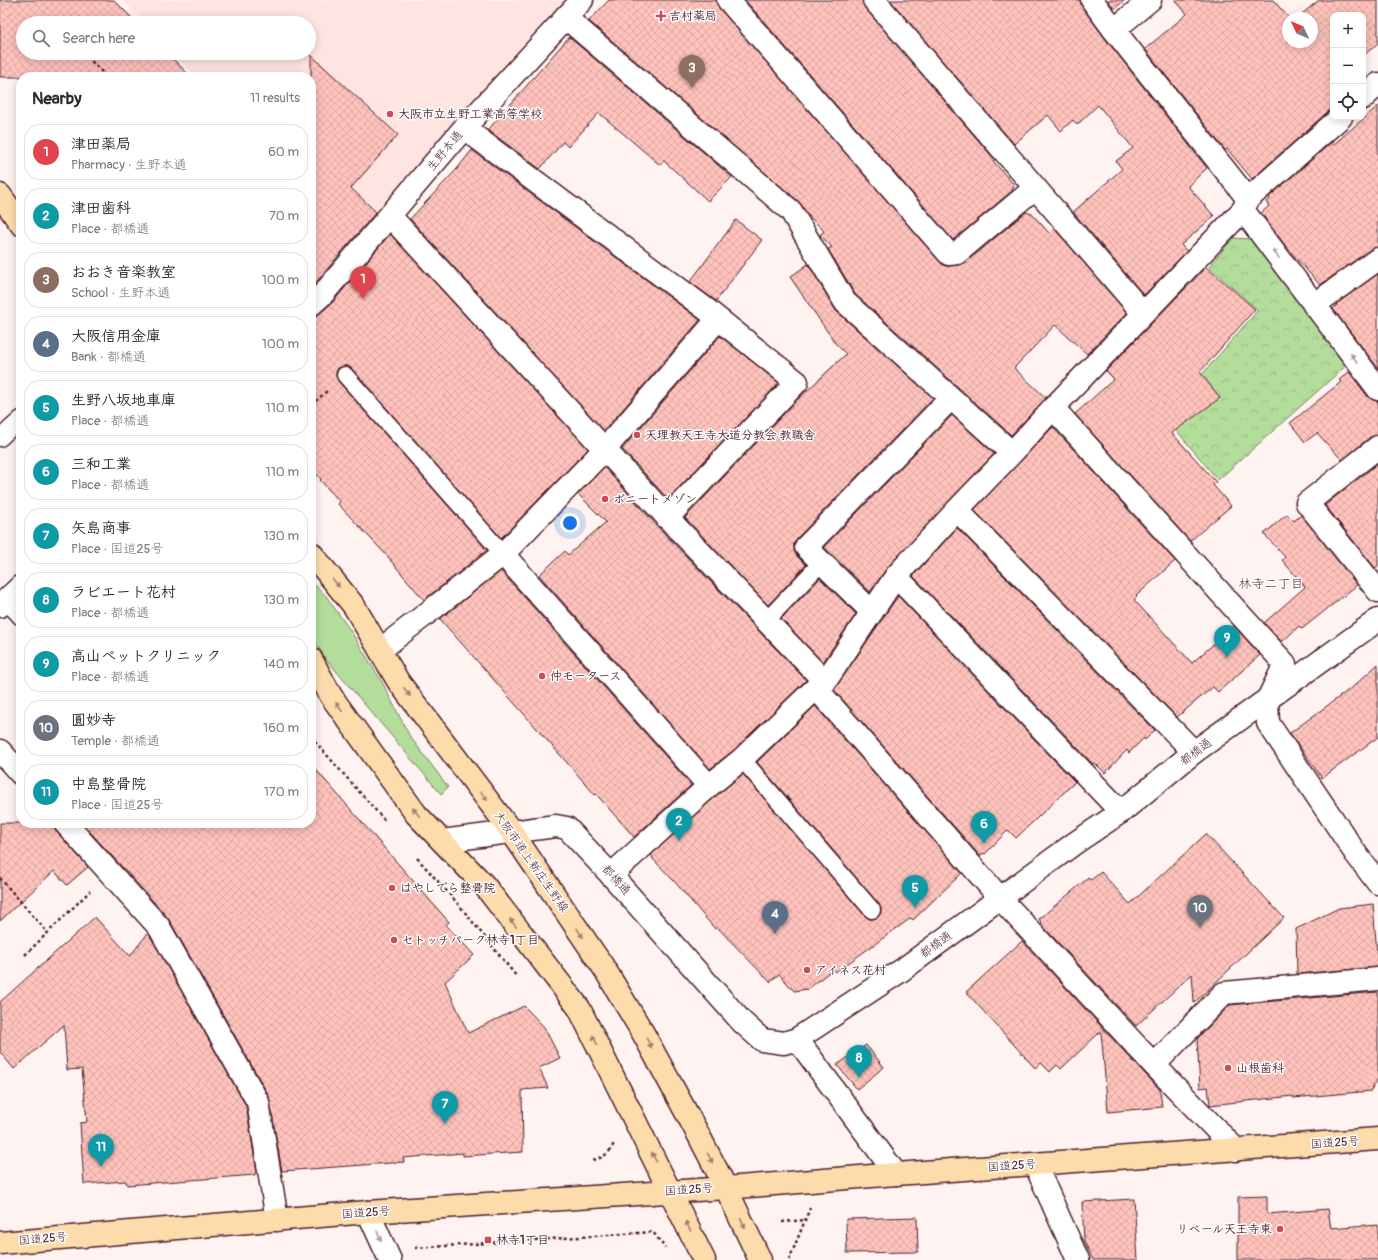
<!DOCTYPE html>
<html lang="en">
<head>
<meta charset="utf-8">
<style>
	:root { --surface:#fff; --page:#f7f7f7; --text:#2b2b33; --muted:#7c7c81; --line:#e1e1e2; --accent:#d1495b }
	body { margin:0; font-family:Pangolin,"Klee One",sans-serif; background:var(--page); color:var(--text) }
	.controls { position:absolute; right:12px; top:12px; display:grid; overflow:hidden; border-radius:8px; box-shadow:0 2px 10px #0003 }
	.controls button { width:36px; height:36px; display:grid; place-items:center; padding:0; border:0; border-bottom:1px solid var(--line); background:var(--surface); color:var(--text); font:20px sans-serif }
	.compass { position:absolute; left:1282px; top:12px; width:36px; height:36px; border-radius:50%; background:var(--surface); box-shadow:0 2px 10px #0003; rotate:314deg }
	.you { position:absolute; left:570px; top:523px; width:14px; height:14px; margin:-10px; border:3px solid #fff; border-radius:50%; background:#1a73e8; box-shadow:0 0 0 6px #1a73e833 }
	.badge { display:grid; place-items:center; width:26px; height:26px; border-radius:50%; background:var(--accent); color:#fff; font-size:13px; font-weight:700 }
	.pin { position:absolute; translate:-50% -33px; filter:drop-shadow(0 1px 2px #0008) }
	.pin::after { content:''; position:absolute; top:21px; width:14px; height:12px; background:inherit; clip-path:polygon(0 0,100% 0,50% 100%) }
	.list { margin:0; padding:0; list-style:none }
	h2 { display:flex; justify-content:space-between; align-items:center; height:52px; margin:0; padding:0 16px; font-size:17px }
	h2 small { font-size:13px; font-weight:400; color:var(--muted) }
	.list li { display:grid; grid-template-columns:26px 1fr auto; gap:12px; align-items:center; box-sizing:border-box; height:56px; margin:0 8px 8px; padding:0 8px; border:1px solid var(--line); border-radius:16px }
	.list b { display:block; font-size:15px; white-space:nowrap }
	.list p { margin:0; font-size:13px; white-space:nowrap; color:var(--muted) }
	.list em { font-size:13px; font-style:normal; color:var(--muted) }
	.icon { flex:none; width:22px; height:22px; fill:none; stroke:currentColor; stroke-width:2; stroke-linecap:round; stroke-linejoin:round }
	.map { position:relative; flex:none; width:1378px; height:1260px; overflow:hidden }
	.search { position:absolute; background:var(--surface); box-shadow:0 2px 10px #0003; left:16px; top:16px; width:300px; height:44px; display:flex; align-items:center; gap:10px; box-sizing:border-box; padding:0 14px; border-radius:22px; color:var(--muted); font-size:15px }
	.panel { position:absolute; background:var(--surface); box-shadow:0 2px 10px #0003; left:16px; top:72px; width:300px; height:756px; border-radius:16px }
	.map>svg:first-child { display:block }
	.built { fill:#ffe5e2 }
	.green { fill:#b2dd9a; stroke:#7e7e62 }
	.forest { fill:url(#forest-crowns); stroke:#7e7e62 }
	.building { fill:url(#building-cross-hatch); stroke:#4a1f2b }
	.lines { fill:none; stroke-linecap:round; stroke-linejoin:round }
	.lane-casing { stroke:#4a1f2b; stroke-width:19 }
	.street-casing { stroke:#4a1f2b; stroke-width:25 }
	.secondary-casing { stroke:#4a1f2b; stroke-width:25 }
	.primary-casing { stroke:#4a1f2b; stroke-width:25 }
	.highway-casing { stroke:#4a1f2b; stroke-width:25 }
	.path { stroke:#4a1f2b; stroke-width:2.5; stroke-dasharray:3 3; stroke-linecap:butt }
	.lane { stroke:#fff; stroke-width:16 }
	.street { stroke:#fff; stroke-width:22 }
	.secondary { stroke:#fff; stroke-width:22 }
	.primary { stroke:#fddcac; stroke-width:22 }
	.highway { stroke:#fddcac; stroke-width:22 }
	.oneway { fill:#ae9aa0 }
	.oneway2 { fill:#a47e6c }
	.poi-dot { fill:#d1495b; stroke:#fff; stroke-width:1.5 }
	.labels { text-anchor:middle; dominant-baseline:central; stroke-width:3; stroke-linejoin:round; paint-order:stroke }
	.poi-label { font-size:12px; font-weight:bold; fill:#4a1f2b; stroke:#fff; text-anchor:start }
	.street-label { font-size:12px; fill:#4a1f2b; stroke:#fff }
	.neighbourhood-label { font-size:13px; fill:#4a1f2b; stroke:#fff }
</style>
</head>
<body>
<div class="map">
<svg width="1378" height="1260" viewBox="0 0 1378 1260">
	<defs>
		<pattern id="forest-crowns" width="20" height="18" patternUnits="userSpaceOnUse"><rect width="20" height="18" fill="#b2dd9a"/><path d="M2 6a3 3 0 1 1 6 0M12 15a3 3 0 1 1 6 0" fill="none" stroke="#9bbd85"/></pattern>
		<pattern id="building-cross-hatch" width="8" height="8" patternUnits="userSpaceOnUse"><rect width="8" height="8" fill="#ffc3bc"/><path d="M0 0l8 8M0 8l8-8" fill="none" stroke="#dca7a2"/></pattern>
	</defs>
	<rect width="100%" height="100%" fill="#fff3f2"/>
	<filter id="ink" filterUnits="userSpaceOnUse"><feTurbulence type="fractalNoise" baseFrequency=".025" numOctaves="2"/><feDisplacementMap in="SourceGraphic" scale="8" xChannelSelector="R" yChannelSelector="G"/><feConvolveMatrix kernelMatrix="1 2 1 2 8 2 1 2 1" color-interpolation-filters="sRGB"/></filter>
	<g filter="url(#ink)">
		<path class="built" d="M123 0H571L378 216 311 150V77H196L173 53H309V23H145Z"/>
		<path class="green" d="M311 581 326 596 352 633 382 682 409 735 448 787 441 794 325 658 311 635Z"/>
		<path class="forest" d="M1233 238 1250 239 1348 364 1218 480 1165 417 1258 310 1209 267Z"/>
		<path class="building" d="M0 0H114L137 23H23V53H167L191 77H0Z
			M609 0H716L719 8 940 262 945 266H950L959 265 965 263 1026 212 1032 214 1049 233 1054 228 1127 313 1087 354 1055 325 1014 368 1046 398 1011 435 855 294 828 249 832 247 820 235 824 231 809 216 799 202 589 21Z
			M745 0H862L865 8 995 160 993 161 1014 185 1012 191 953 240Z
			M890 0H1080L1082 7 1104 37 1207 168 1188 186 1214 216 1181 245 1187 251 1144 295 1073 212 1122 169 1116 161 1133 148 1098 105 1077 125 1073 120 1061 131 1048 115 1014 144Z
			M1108 0H1125L1114 9Z
			M1175 0H1273L1289 18 1288 42H1312V18H1297L1319 0H1378V43L1363 56V15H1333V107L1252 179 1227 149 1225 150 1145 49 1187 14Z
			M569 37 732 177 708 201 664 161 660 165 599 113 568 147 563 142 540 169 488 130Z
			M311 55 398 135 351 188 376 212 311 288Z
			M1378 106V247L1371 249 1320 285 1288 249 1261 213 1269 206 1266 202 1270 199 1269 197 1333 141V145Z
			M472 150 700 320 604 431 410 219 457 169Z
			M736 220 762 240 716 301 690 282Z
			M390 234 588 449 501 538 352 369 348 366H344L338 368 336 372V376L338 381 487 550 424 600 390 560H391L338 504 340 502 320 480 321 479 311 468V317L319 314 333 302Z
			M808 264 836 311 933 398 797 538 794 544V551L797 556 806 565 768 605 685 518 796 401 846 354 836 344 790 277Z
			M1206 267 1255 309 1200 372 1220 398 1172 433 1216 482 1213 485 1231 506 1190 541 1075 414 1114 379 1106 371Z
			M1378 274V368L1333 309 1337 305 1336 304Z
			M720 336 779 383 668 499 622 449Z
			M1349 372 1368 397 1373 400 1378 401V435L1370 437 1342 460 1317 433 1305 442 1290 423 1341 382 1339 380Z
			M952 415 994 454 887 568 870 592 824 547Z
			M1053 427 1175 561 1136 596 1137 597 1134 600 1192 663 1234 626 1260 655 1218 692 1213 687 1177 717 974 510Z
			M1378 463V566L1375 568 1325 505Z
			M604 467 658 527 806 680 734 750 710 769 539 575 565 551 568 555 606 522 578 494Z
			M1287 514 1294 521 1301 515 1357 585 1302 629 1299 626 1282 642 1264 623 1305 587 1282 560 1285 557 1264 534Z
			M957 528 1155 730 1145 740 1144 738 1129 753 1127 750 1105 773 1095 763 1093 764 913 576Z
			M501 571 691 785 634 837 596 794 595 795 584 782 440 619Z
			M820 578 856 614 823 662 781 619Z
			M898 596 1075 782 1016 838 1008 830 985 854 984 853 980 856 834 690Z
			M1378 664V737L1322 778 1290 733 1354 686Z
			M815 706 962 873 913 920 911 918 836 972 833 969 808 989 794 991 779 974 770 982 717 927 715 929 674 881 652 858 653 857 651 855 717 795 743 774 865 916 869 919H873L878 917 881 913V909L879 904 757 762Z
			M311 764 449 922 446 925 474 955 445 982 468 1033 524 1006 544 1027 560 1058 539 1068 548 1088 522 1090 523 1152 463 1156V1153L403 1158 404 1162 282 1171 269 1096 170 921 164 913 82 823H311Z
			M0 823H53L56 831 88 867 67 885 54 871 0 921Z
			M1206 834 1284 918 1194 1003 1192 974 1136 1026 1041 924 1042 923 1039 919 1088 878 1091 880 1101 872 1130 904Z
			M1373 904 1378 967 1297 974 1296 929 1339 908Z
			M95 917 130 956 148 933 149 934 246 1106 257 1173H255V1175L127 1185 126 1181 84 1184 80 1123 87 1122 82 1069 67 1070 64 1025 14 1069 0 1052V1002Z
			M1022 941 1160 1090 1162 1107 1108 1112 1101 1031 1061 1069 1057 1065 1050 1072 1041 1063 1035 1068 966 992Z
			M1378 992V1079L1371 1091 1293 1098V1096L1210 1105 1208 1087 1200 1088 1197 1039 1230 1005Z
			M866 1045 884 1067 857 1089 837 1065Z
			M1267 1196V1214L1328 1209 1331 1228 1366 1225V1226L1378 1225V1260H1238V1197Z
			M1134 1199 1138 1260H1093L1084 1241 1082 1202Z
			M917 1217 918 1252 847 1253 846 1219Z"/>
		<g class="lines">
			<defs>
				<path id="lane" d="M345 375 503 554
					M0 438 21 419
					M6 601 21 617
					M766 621 822 562
					M742 759 872 910"/>
				<path id="street" d="M728 0 949 254 957 253 1035 188
					M874 0 1143 313
					M1092 0 1114 30 1248 199
					M565 17 791 211 845 302 1012 453
					M1114 30 1150 0
					M1363 98 1378 84
					M464 128 706 309 797 382 667 518
					M1243 210 1378 389
					M390 216 679 530 825 682
					M311 305 323 294 464 128 582 0
					M1314 305 1378 259
					M1053 408 1285 664 1267 701 1268 723 1356 854 1378 883
					M1378 447 1307 503 1378 591
					M957 510 1194 752
					M503 554 709 786
					M896 576 1121 812
					M0 606 21 586
					M872 612 806 547 951 398
					M380 650 503 554 605 449 718 319
					M816 688 1000 898 1154 1065 1236 1150
					M0 751 21 774
					M65 823 159 927 258 1102 277 1220
					M611 875 709 786 742 759 816 688 825 682 896 576 957 510 1012 453 1053 408 1243 210 1248 199 1341 117
					M797 1039 896 1174
					M1154 1065 1224 993 1378 979
					M368 1212 390 1260"/>
				<path id="secondary" d="M442 841 556 826 567 828 611 875 742 1022 762 1040 784 1043 797 1039 902 970 1075 843 1121 812 1194 752 1378 620
					M1035 1164 1078 1260"/>
				<path id="primary" d="M0 195 21 224
					M311 553 354 606 398 681 511 831 604 968 643 1033 698 1134 726 1188 760 1260
					M311 659 331 696 416 814 484 885 579 1008 704 1260"/>
				<path id="highway" d="M0 1243 368 1212 726 1188 896 1174 1378 1139"/>
			</defs>
			<use href="#lane" class="lane-casing"/>
			<use href="#street" class="street-casing"/>
			<use href="#secondary" class="secondary-casing"/>
			<use href="#primary" class="primary-casing"/>
			<use href="#highway" class="highway-casing"/>
			<path class="path" d="M83 53 107 77
				M311 405 327 391
				M311 737 385 821
				M417 858 459 905 517 977
				M0 878 47 932
				M25 955 90 891
				M593 1160C603 1158 610 1153 614 1143
				M782 1222 805 1220
				M415 1248 653 1232 665 1248
				M789 1260 810 1208"/>
			<use href="#lane" class="lane"/>
			<use href="#street" class="street"/>
			<use href="#secondary" class="secondary"/>
			<use href="#primary" class="primary"/>
			<use href="#highway" class="highway"/>
		</g>
		<defs><path id="oneway-solid" d="M-6-.8H1V-3.2L6.5 0L1 3.2V.8H-6Z"/></defs>
		<g class="oneway">
			<use href="#oneway-solid" transform="translate(1276 254) rotate(-127)"/>
			<use href="#oneway-solid" transform="translate(1354 358) rotate(-127)"/>
			<use href="#oneway-solid" transform="translate(379 1236) rotate(66)"/>
		</g>
		<g class="oneway2">
			<use href="#oneway-solid" transform="translate(336 583) rotate(50)"/>
			<use href="#oneway-solid" transform="translate(407 692) rotate(53)"/>
			<use href="#oneway-solid" transform="translate(339 707) rotate(-126)"/>
			<use href="#oneway-solid" transform="translate(484 796) rotate(53)"/>
			<use href="#oneway-solid" transform="translate(416 812) rotate(-129)"/>
			<use href="#oneway-solid" transform="translate(513 923) rotate(-128)"/>
			<use href="#oneway-solid" transform="translate(580 933) rotate(56)"/>
			<use href="#oneway-solid" transform="translate(595 1040) rotate(-117)"/>
			<use href="#oneway-solid" transform="translate(649 1043) rotate(62)"/>
			<use href="#oneway-solid" transform="translate(654 1157) rotate(-117)"/>
			<use href="#oneway-solid" transform="translate(710 1158) rotate(62)"/>
			<use href="#oneway-solid" transform="translate(743 1223) rotate(65)"/>
			<use href="#oneway-solid" transform="translate(688 1226) rotate(-116)"/>
		</g>
	</g>
	<g class="poi-dot">
		<path d="M659 10h4v4h4v4h-4v4h-4v-4h-4v-4h4z"/>
		<circle cx="390" cy="114" r="4"/>
		<circle cx="637" cy="435" r="4"/>
		<circle cx="605" cy="499" r="4"/>
		<circle cx="542" cy="676" r="4"/>
		<circle cx="392" cy="888" r="4"/>
		<circle cx="394" cy="940" r="4"/>
		<circle cx="807" cy="970" r="4"/>
		<circle cx="1228" cy="1068" r="4"/>
		<circle cx="1280" cy="1229" r="4"/>
		<rect x="484" y="1236" width="8" height="8" rx="2"/>
	</g>
	<g class="labels">
		<g class="poi-label">
			<text x="669" y="16">吉村薬局</text>
			<text x="398" y="114">大阪市立生野工業高等学校</text>
			<text x="645" y="435">天理教天王寺大道分教会 教職舎</text>
			<text x="613" y="499">ボニートメゾン</text>
			<text x="550" y="676">仲モータース</text>
			<text x="400" y="888">はやしでら整骨院</text>
			<text x="402" y="940">セトッチパーク林寺1丁目</text>
			<text x="815" y="970">アイネス花村</text>
			<text x="1236" y="1068">山根歯科</text>
			<text x="1272" y="1229" text-anchor="end">リベール天王寺東</text>
			<text x="496" y="1240">林寺1丁目</text>
		</g>
		<g class="street-label">
			<text transform="translate(445 151) rotate(-50)">生野本通</text>
			<text transform="translate(1196 752) rotate(-37)">都橋通</text>
			<text transform="translate(531 862) rotate(55)">大阪市道上新庄生野線</text>
			<text transform="translate(616 880) rotate(48)">都橋通</text>
			<text transform="translate(936 945) rotate(-36)">都橋通</text>
			<text transform="translate(1335 1143) rotate(-4)">国道25号</text>
			<text transform="translate(1012 1166) rotate(-4)">国道25号</text>
			<text transform="translate(689 1190) rotate(-4)">国道25号</text>
			<text transform="translate(366 1213) rotate(-4)">国道25号</text>
			<text transform="translate(43 1239) rotate(-5)">国道25号</text>
		</g>
		<g class="neighbourhood-label">
			<text x="1271" y="584">林寺二丁目</text>
		</g>
	</g>
</svg>
<div class="controls">
<button>+</button>
<button>−</button>
<button><svg class="icon" aria-label="locate" viewBox="0 0 24 24"><circle cx="12" cy="12" r="6"/><path d="M12 2v4M12 18v4M2 12h4M18 12h4"/></svg></button>
</div>
<svg class="compass" viewBox="-18 -18 36 36"><path d="M0-13l5 13h-10z" fill="#e53935"/><path d="M0 13l5-13h-10z" fill="#7c7c81"/></svg>
<div class="you"></div>
<div class="pin badge" style="left:363px;top:299px;background:#e0444e">1</div>
<div class="pin badge" style="left:679px;top:841px;background:#0f9aa8">2</div>
<div class="pin badge" style="left:692px;top:88px;background:#8d6e63">3</div>
<div class="pin badge" style="left:775px;top:934px;background:#5c6f8a">4</div>
<div class="pin badge" style="left:915px;top:908px;background:#0f9aa8">5</div>
<div class="pin badge" style="left:984px;top:844px;background:#0f9aa8">6</div>
<div class="pin badge" style="left:445px;top:1124px;background:#0f9aa8">7</div>
<div class="pin badge" style="left:859px;top:1078px;background:#0f9aa8">8</div>
<div class="pin badge" style="left:1227px;top:658px;background:#0f9aa8">9</div>
<div class="pin badge" style="left:1200px;top:928px;background:#6b7280">10</div>
<div class="pin badge" style="left:101px;top:1167px;background:#0f9aa8">11</div>
<div class="search"><svg class="icon" aria-label="search" viewBox="0 0 24 24"><circle cx="10" cy="10" r="6"/><path d="M15 15l6 6"/></svg>Search here</div>
<section class="panel">
<h2>Nearby<small>11 results</small></h2>
<ul class="list">
<li><span class="badge" style="background:#e0444e">1</span><div><b>津田薬局</b><p>Pharmacy · 生野本通</p></div><em>60 m</em></li>
<li><span class="badge" style="background:#0f9aa8">2</span><div><b>津田歯科</b><p>Place · 都橋通</p></div><em>70 m</em></li>
<li><span class="badge" style="background:#8d6e63">3</span><div><b>おおき音楽教室</b><p>School · 生野本通</p></div><em>100 m</em></li>
<li><span class="badge" style="background:#5c6f8a">4</span><div><b>大阪信用金庫</b><p>Bank · 都橋通</p></div><em>100 m</em></li>
<li><span class="badge" style="background:#0f9aa8">5</span><div><b>生野八坂地車庫</b><p>Place · 都橋通</p></div><em>110 m</em></li>
<li><span class="badge" style="background:#0f9aa8">6</span><div><b>三和工業</b><p>Place · 都橋通</p></div><em>110 m</em></li>
<li><span class="badge" style="background:#0f9aa8">7</span><div><b>矢島商事</b><p>Place · 国道25号</p></div><em>130 m</em></li>
<li><span class="badge" style="background:#0f9aa8">8</span><div><b>ラビエート花村</b><p>Place · 都橋通</p></div><em>130 m</em></li>
<li><span class="badge" style="background:#0f9aa8">9</span><div><b>高山ペットクリニック</b><p>Place · 都橋通</p></div><em>140 m</em></li>
<li><span class="badge" style="background:#6b7280">10</span><div><b>圓妙寺</b><p>Temple · 都橋通</p></div><em>160 m</em></li>
<li><span class="badge" style="background:#0f9aa8">11</span><div><b>中島整骨院</b><p>Place · 国道25号</p></div><em>170 m</em></li>
</ul>
</section>
</div>
</body>
</html>
